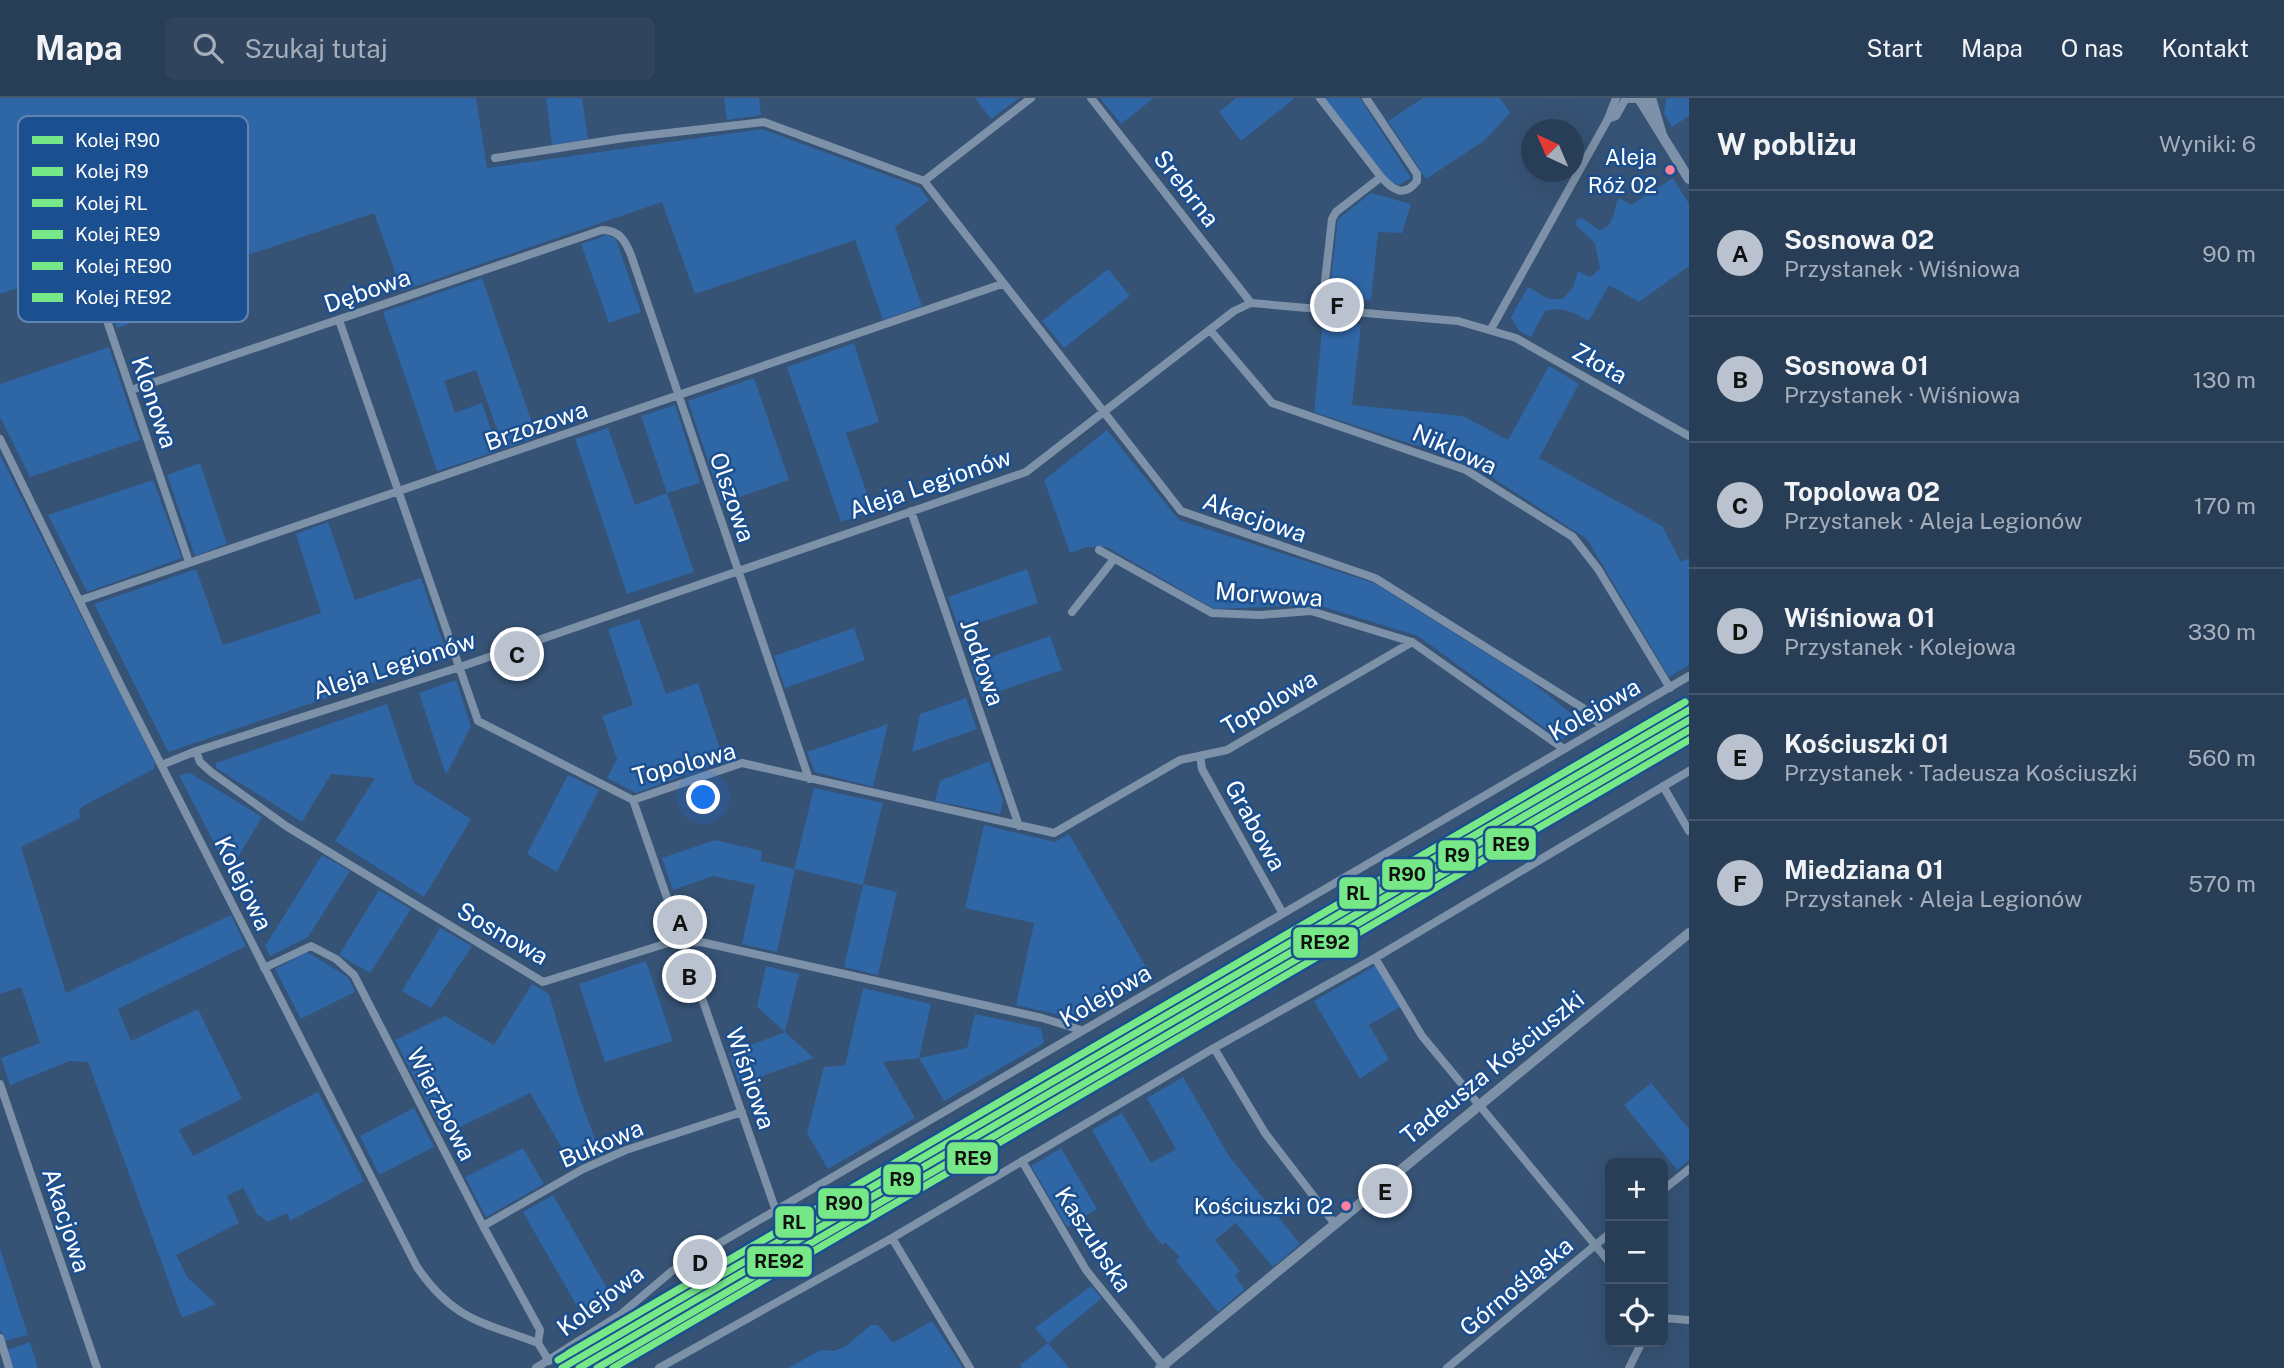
<!DOCTYPE html>
<html lang="pl">
<head>
<meta charset="utf-8">
<style>
	:root { --surface:#283e57; --page:#30455d; --text:#f1f3f6; --muted:#a5aeba; --line:#44576d; --accent:#b9c2ce }
	body { margin:0; font-family:"Public Sans",sans-serif; background:var(--page); color:var(--text) }
	.controls { position:absolute; right:21px; bottom:21px; display:grid; overflow:hidden; border-radius:10px; box-shadow:0 7px 28px #0002 }
	.controls button { width:63px; height:63px; display:grid; place-items:center; padding:0; border:0; border-bottom:2px solid var(--line); background:var(--surface); color:var(--text); font:35px sans-serif }
	.compass { position:absolute; left:1521px; top:21px; width:63px; height:63px; border-radius:50%; background:var(--surface); box-shadow:0 7px 28px #0002; rotate:316deg }
	.you { position:absolute; left:704px; top:700px; width:24px; height:24px; margin:-18px; border:5px solid #fff; border-radius:50%; background:#1a73e8; box-shadow:0 0 0 10px #1a73e833 }
	.badge { display:grid; place-items:center; width:46px; height:46px; border-radius:50%; background:var(--accent); color:#111; font-size:23px; font-weight:700 }
	.pin { position:absolute; translate:-50% -50%; border:4px solid #fff; box-shadow:0 2px 7px #0006 }
	.list { margin:0; padding:0; list-style:none }
	h2 { display:flex; justify-content:space-between; align-items:center; height:91px; margin:0; padding:0 28px; font-size:30px }
	h2 small { font-size:23px; font-weight:400; color:var(--muted) }
	.list li { display:grid; grid-template-columns:46px 1fr auto; gap:21px; align-items:center; box-sizing:border-box; height:126px; padding:0 28px; border-top:2px solid var(--line) }
	.list b { display:block; font-size:26px; white-space:nowrap }
	.list p { margin:0; font-size:23px; white-space:nowrap; color:var(--muted) }
	.list em { font-size:23px; font-style:normal; color:var(--muted) }
	.icon { flex:none; width:38px; height:38px; fill:none; stroke:currentColor; stroke-width:2; stroke-linecap:round; stroke-linejoin:round }
	.map { position:relative; flex:none; width:1689px; height:1270px; overflow:hidden }
	header { display:flex; align-items:center; gap:42px; box-sizing:border-box; height:98px; padding:0 35px; background:var(--surface); border-bottom:2px solid var(--line) }
	header strong { font-size:33px }
	nav { display:flex; gap:38px; margin-inline-start:auto; font-size:24px }
	.search { width:490px; height:63px; background:var(--page); display:flex; align-items:center; gap:18px; box-sizing:border-box; padding:0 24px; border-radius:10px; color:var(--muted); font-size:26px }
	main { display:flex }
	aside { flex:1; background:var(--surface) }
	.map>svg:first-child { display:block }
	.green { fill:#2f66a5 }
	.lines { fill:none; stroke-linecap:round; stroke-linejoin:round }
	.minor { stroke:#7d92a8; stroke-width:8 }
	.tertiary { stroke:#7d92a8; stroke-width:10 }
	.rail-1-casing { stroke:#1b4f8f; stroke-width:12 }
	.rail-2-casing { stroke:#1b4f8f; stroke-width:12 }
	.rail-3-casing { stroke:#1b4f8f; stroke-width:12 }
	.rail-4-casing { stroke:#1b4f8f; stroke-width:12 }
	.rail-5-casing { stroke:#1b4f8f; stroke-width:12 }
	.rail-6-casing { stroke:#1b4f8f; stroke-width:12 }
	.rail-1 { stroke:#76e888; stroke-width:7 }
	.rail-2 { stroke:#76e888; stroke-width:7 }
	.rail-3 { stroke:#76e888; stroke-width:7 }
	.rail-4 { stroke:#76e888; stroke-width:7 }
	.rail-5 { stroke:#76e888; stroke-width:7 }
	.rail-6 { stroke:#76e888; stroke-width:7 }
	.bus-dot { fill:#ff8098; stroke:#1b4f8f; stroke-width:2.5 }
	.labels { text-anchor:middle; dominant-baseline:central; stroke-width:5; stroke-linejoin:round; paint-order:stroke }
	.bus-label { font-size:22px; fill:#fff; stroke:#1b4f8f; text-anchor:end }
	.street-label { font-size:24px; fill:#fff; stroke:#1b4f8f }
	.key { fill:#1b4f8f; stroke:#5f84b1; stroke-width:2 }
	.key-label { font-size:19px; fill:#fff }
	.line-badge { stroke:#1b4f8f; stroke-width:2.5 }
	.pale-badge-label { font-size:19px; text-anchor:middle; font-weight:bold; fill:#111 }
</style>
</head>
<body>
<header>
<strong>Mapa</strong>
<div class="search"><svg class="icon" aria-label="search" viewBox="0 0 24 24"><circle cx="10" cy="10" r="6"/><path d="M15 15l6 6"/></svg>Szukaj tutaj</div>
<nav><a>Start</a><a>Mapa</a><a>O nas</a><a>Kontakt</a></nav>
</header>
<main>
<div class="map">
<svg width="1689" height="1270" viewBox="0 0 1689 1270">
	<rect width="100%" height="100%" fill="#365274"/>
	<path class="green" d="M0 0H476L487 70 762 31 919 89 929 102 895 129 922 208 883 222 855 142 695 196 662 104 402 193 374 115 209 170 216 195 117 230 108 203 207 169 180 91 134 106 109 31 59 37 56 26 35 29 81 168 0 196Z
		M546 0H582L588 41 552 47Z
		M724 0H759L761 17 727 22Z
		M975 0H1019L991 21Z
		M1100 0H1154L1121 26Z
		M1236 0H1295L1241 43 1219 14Z
		M1324 0H1360L1411 80 1399 87 1389 83Z
		M1423 0H1500L1510 15 1484 43 1426 81 1388 23Z
		M1666 0H1689V18L1672 29 1664 16Z
		M1673 80 1689 106V168L1639 204 1609 187 1589 223C1573 215 1563 208 1545 213L1531 239 1519 233 1511 219 1528 189 1549 201H1563L1573 189 1578 173 1590 179 1600 171 1595 145 1576 127V122L1582 120 1599 132C1616 128 1612 113 1619 100L1631 107Z
		M1371 95 1411 106 1402 135 1378 134 1371 202 1329 199 1338 121Z
		M607 137 616 141 641 214 609 225 581 146Z
		M1108 171 1130 198 1064 250 1042 223Z
		M482 180 537 339 504 351 476 272 444 283 455 315 482 305 498 353 437 373 383 214Z
		M1323 223 1361 227 1352 307 1463 318 1508 342 1549 268 1579 286 1539 360 1662 428 1681 464 1689 460V567L1669 579 1587 441 1470 365 1314 314Z
		M854 245 879 324 846 335 873 413 841 424 787 269Z
		M109 249 140 342 30 379 0 319V286Z
		M754 280 789 382 722 405 688 303Z
		M675 307 700 385 667 395 694 474 627 496 575 341 608 330 635 407 667 395 641 318Z
		M1107 332 1179 422 1374 485 1531 583 1586 628 1561 642 1418 538 1317 507 1214 511 1107 449H1087L1070 455 1044 382Z
		M0 357 155 665 154 671 83 708 79 713 80 720 21 749 66 895 231 817 246 848 118 911 131 943 198 911 242 1001 179 1032 193 1058 318 994 364 1083 290 1123 287 1115 268 1124 257 1116 243 1090 227 1098 239 1125 176 1157 188 1180 216 1206 182 1220 88 964 70 963 10 987 1 960 40 945 21 889 0 896Z
		M200 365 227 446 195 458 167 377Z
		M153 382 182 460 87 494 48 417Z
		M328 424 355 502 421 480 448 559 168 654 94 506 196 471 223 547 321 515 296 436Z
		M1027 471 1038 505 959 532 948 499Z
		M639 521 666 596 698 585 724 663 636 695 607 680 617 661 602 618 633 607 608 531Z
		M854 530 865 562 785 590 774 558Z
		M1050 538 1062 572 982 599 971 566Z
		M456 582 471 628 446 677 419 595Z
		M966 600 977 631 912 654 920 616Z
		M387 606 414 685 471 721 424 799 335 743 375 680 331 676 302 724 216 670V665Z
		M888 626 873 689 815 674 807 654Z
		M989 663 1003 702 1000 716 935 703 940 683Z
		M190 675 262 719 229 774 179 677Z
		M568 677 599 692 557 774 527 756Z
		M814 690 883 705 863 786 897 794 878 877 844 869 863 787 795 771 777 854 742 846 755 787 713 778 673 792 662 760 715 742 762 753 761 763 794 771Z
		M984 727 1055 744 1069 736 1153 881 1082 922 1016 907 1034 825 965 810Z
		M322 757 350 773 308 839 270 858 265 848Z
		M379 792 411 811 370 875 339 857Z
		M440 830 472 848 431 910 402 893Z
		M307 854 348 879 355 894 301 921 275 871Z
		M646 863 673 943 605 964 579 886Z
		M1376 867 1400 909 1369 927 1389 961 1360 981 1314 903Z
		M766 868 799 876 785 934 814 960 739 986 729 955 785 934 757 909Z
		M532 886 549 896 578 995 601 1057 573 1069 530 995 444 1037 395 942 445 918 494 947Z
		M863 890 931 906 919 960 967 950 975 916 1041 930 1044 945 944 1003 919 960 883 964 915 1020 828 1071 807 1035 824 969 845 967Z
		M1183 979 1229 1058 1300 1146 1273 1169 1236 1125 1215 1142 1240 1173 1235 1178 1245 1191 1218 1214 1176 1163 1180 1159 1165 1144 1162 1147 1147 1128 1092 1032 1122 1015 1151 1065 1176 1051 1147 1000Z
		M1651 985 1689 1031V1062L1677 1072 1624 1007Z
		M414 1010 434 1049 379 1077 360 1038Z
		M523 1050 544 1086 486 1119 465 1079Z
		M1061 1050 1097 1111 1067 1129 1031 1068Z
		M553 1097 611 1197 581 1215 523 1114Z
		M0 1151 28 1237 4 1243 0 1231Z
		M1091 1188 1102 1200 1048 1245 1069 1270H1022L1020 1267 1048 1245 1035 1230Z
		M932 1223 963 1270H788L821 1252 834 1253 846 1248 871 1227H878L893 1245Z
		M30 1244 38 1270H12L7 1252Z"/>
	<g class="lines">
		<path class="minor" d="M1091 0 1251 205
			M1320 0 1381 79
			M1608 21 1616 18 1626 0
			M44 37 189 464
			M495 60 624 40 764 24 924 83
			M924 83 1181 413 1375 480 1586 612 1602 629
			M924 83 1031 0
			M1322 210 1332 121 1336 114 1381 79C1393 92 1404 100 1417 83V76L1366 0
			M339 222 478 623 633 702 742 665 1054 735 1180 662 1227 652 1412 544
			M1491 231 1608 21 1616 0
			M1210 232 1272 305 1466 372 1573 439 1598 471 1670 590
			M131 292 602 132C619 132 625 142 631 157L809 681
			M0 341 122 590 417 1169C453 1222 482 1224 538 1245L549 1263
			M911 413 1019 728
			M1099 452 1212 515 1260 517 1311 513 1412 544 1564 651
			M81 502 1002 186
			M1072 514 1114 461
			M196 653 200 664 211 674 286 728 543 884 668 845 701 844 1042 920 1081 932
			M1200 658 1202 671 1282 814
			M164 666 196 653 460 569 1026 374 1234 213 1251 205 1458 223 1516 240 1689 338
			M1663 688 1689 733
			M633 702 776 1113
			M1375 860 1422 938 1610 1165
			M264 870 311 848 336 861 354 877 483 1128 540 1232 538 1245
			M1214 950 1265 1035 1335 1126
			M0 986 97 1270
			M1022 1063 1086 1172 1165 1270
			M1663 1092 1689 1071
			M483 1128 583 1071 626 1052 742 1014
			M892 1140 970 1270
			M1663 1220 1689 1222
			M0 1240 9 1270
			M536 1270 620 1217 672 1173 1689 578
			M659 1270 892 1140 1214 950 1375 860 1689 673
			M1447 1270 1610 1135
			M1629 1270 1642 1244"/>
		<path class="tertiary" d="M1627 0H1646
			M1651 0 1662 37
			M1640 2 1689 81
			M1160 1270 1689 835"/>
		<defs>
			<path id="rail-1" d="M562 1270 1689 612"/>
			<path id="rail-2" d="M579 1270 1689 622"/>
			<path id="rail-3" d="M558 1262 1685 604"/>
			<path id="rail-4" d="M613 1270 1689 642"/>
			<path id="rail-5" d="M569 1255 1680 607"/>
			<path id="rail-6" d="M597 1270 1689 632"/>
		</defs>
		<use href="#rail-1" class="rail-1-casing"/>
		<use href="#rail-2" class="rail-2-casing"/>
		<use href="#rail-3" class="rail-3-casing"/>
		<use href="#rail-4" class="rail-4-casing"/>
		<use href="#rail-5" class="rail-5-casing"/>
		<use href="#rail-6" class="rail-6-casing"/>
		<use href="#rail-1" class="rail-1"/>
		<use href="#rail-2" class="rail-2"/>
		<use href="#rail-3" class="rail-3"/>
		<use href="#rail-4" class="rail-4"/>
		<use href="#rail-5" class="rail-5"/>
		<use href="#rail-6" class="rail-6"/>
	</g>
	<g class="bus-dot">
		<circle cx="1670" cy="72" r="6"/>
		<circle cx="1346" cy="1108" r="6"/>
	</g>
	<g class="labels">
		<g class="bus-label">
			<text x="1657" y="59">Aleja<tspan x="1657" dy="28">Róż 02</tspan></text>
			<text x="1333" y="1108">Kościuszki 02</text>
		</g>
		<g class="street-label">
			<text transform="translate(1187 90) rotate(52)">Srebrna</text>
			<text transform="translate(367 192) rotate(-19)">Dębowa</text>
			<text transform="translate(1600 265) rotate(29)">Złota</text>
			<text transform="translate(155 304) rotate(71)">Klonowa</text>
			<text transform="translate(536 327) rotate(-19)">Brzozowa</text>
			<text transform="translate(1455 351) rotate(24)">Niklowa</text>
			<text transform="translate(930 385) rotate(-19)">Aleja Legionów</text>
			<text transform="translate(733 399) rotate(71)">Olszowa</text>
			<text transform="translate(1255 419) rotate(19)">Akacjowa</text>
			<text transform="translate(1269 496) rotate(4)">Morwowa</text>
			<text transform="translate(983 564) rotate(71)">Jodłowa</text>
			<text transform="translate(394 567) rotate(-18)">Aleja Legionów</text>
			<text transform="translate(1269 604) rotate(-30)">Topolowa</text>
			<text transform="translate(1594 611) rotate(-30)">Kolejowa</text>
			<text transform="translate(684 665) rotate(-15)">Topolowa</text>
			<text transform="translate(1256 727) rotate(61)">Grabowa</text>
			<text transform="translate(244 785) rotate(64)">Kolejowa</text>
			<text transform="translate(503 835) rotate(30)">Sosnowa</text>
			<text transform="translate(1105 897) rotate(-30)">Kolejowa</text>
			<text transform="translate(1492 969) rotate(-39)">Tadeusza Kościuszki</text>
			<text transform="translate(751 980) rotate(71)">Wiśniowa</text>
			<text transform="translate(442 1006) rotate(63)">Wierzbowa</text>
			<text transform="translate(601 1045) rotate(-23)">Bukowa</text>
			<text transform="translate(67 1122) rotate(72)">Akacjowa</text>
			<text transform="translate(1094 1141) rotate(57)">Kaszubska</text>
			<text transform="translate(1516 1188) rotate(-40)">Górnośląska</text>
			<text transform="translate(600 1202) rotate(-37)">Kolejowa</text>
		</g>
	</g>
	<rect x="18" y="18" width="230" height="206" rx="10" class="key"/>
	<rect x="32" y="38" width="31" height="8" fill="#76e888"/>
	<rect x="32" y="69" width="31" height="9" fill="#76e888"/>
	<rect x="32" y="101" width="31" height="8" fill="#76e888"/>
	<rect x="32" y="132" width="31" height="9" fill="#76e888"/>
	<rect x="32" y="164" width="31" height="8" fill="#76e888"/>
	<rect x="32" y="195" width="31" height="9" fill="#76e888"/>
	<g class="key-label">
		<text x="75" y="49">Kolej R90</text>
		<text x="75" y="80">Kolej R9</text>
		<text x="75" y="112">Kolej RL</text>
		<text x="75" y="143">Kolej RE9</text>
		<text x="75" y="175">Kolej RE90</text>
		<text x="75" y="206">Kolej RE92</text>
	</g>
	<g class="line-badge">
		<rect x="1484" y="729" width="53" height="34" rx="7" fill="#76e888"/>
		<rect x="1437" y="741" width="40" height="33" rx="7" fill="#76e888"/>
		<rect x="1381" y="760" width="53" height="33" rx="7" fill="#76e888"/>
		<rect x="1338" y="778" width="40" height="34" rx="7" fill="#76e888"/>
		<rect x="1292" y="828" width="67" height="33" rx="7" fill="#76e888"/>
		<rect x="946" y="1043" width="53" height="34" rx="7" fill="#76e888"/>
		<rect x="882" y="1065" width="40" height="33" rx="7" fill="#76e888"/>
		<rect x="817" y="1089" width="53" height="33" rx="7" fill="#76e888"/>
		<rect x="774" y="1107" width="41" height="34" rx="7" fill="#76e888"/>
		<rect x="746" y="1147" width="67" height="33" rx="7" fill="#76e888"/>
	</g>
	<g class="pale-badge-label">
		<text x="1511" y="753">RE9</text>
		<text x="1457" y="764">R9</text>
		<text x="1407" y="783">R90</text>
		<text x="1358" y="802">RL</text>
		<text x="1325" y="851">RE92</text>
		<text x="973" y="1067">RE9</text>
		<text x="902" y="1088">R9</text>
		<text x="844" y="1112">R90</text>
		<text x="794" y="1131">RL</text>
		<text x="779" y="1170">RE92</text>
	</g>
</svg>
<div class="controls">
<button>+</button>
<button>−</button>
<button><svg class="icon" aria-label="locate" viewBox="0 0 24 24"><circle cx="12" cy="12" r="6"/><path d="M12 2v4M12 18v4M2 12h4M18 12h4"/></svg></button>
</div>
<svg class="compass" viewBox="-18 -18 36 36"><path d="M0-13l5 13h-10z" fill="#e53935"/><path d="M0 13l5-13h-10z" fill="#a5aeba"/></svg>
<div class="you"></div>
<div class="pin badge" style="left:680px;top:824px">A</div>
<div class="pin badge" style="left:689px;top:878px">B</div>
<div class="pin badge" style="left:517px;top:556px">C</div>
<div class="pin badge" style="left:700px;top:1164px">D</div>
<div class="pin badge" style="left:1385px;top:1093px">E</div>
<div class="pin badge" style="left:1337px;top:207px">F</div>
</div>
<aside>
<h2>W pobliżu<small>Wyniki: 6</small></h2>
<ul class="list">
<li><span class="badge">A</span><div><b>Sosnowa 02</b><p>Przystanek · Wiśniowa</p></div><em>90 m</em></li>
<li><span class="badge">B</span><div><b>Sosnowa 01</b><p>Przystanek · Wiśniowa</p></div><em>130 m</em></li>
<li><span class="badge">C</span><div><b>Topolowa 02</b><p>Przystanek · Aleja Legionów</p></div><em>170 m</em></li>
<li><span class="badge">D</span><div><b>Wiśniowa 01</b><p>Przystanek · Kolejowa</p></div><em>330 m</em></li>
<li><span class="badge">E</span><div><b>Kościuszki 01</b><p>Przystanek · Tadeusza Kościuszki</p></div><em>560 m</em></li>
<li><span class="badge">F</span><div><b>Miedziana 01</b><p>Przystanek · Aleja Legionów</p></div><em>570 m</em></li>
</ul>
</aside>
</main>
</body>
</html>
